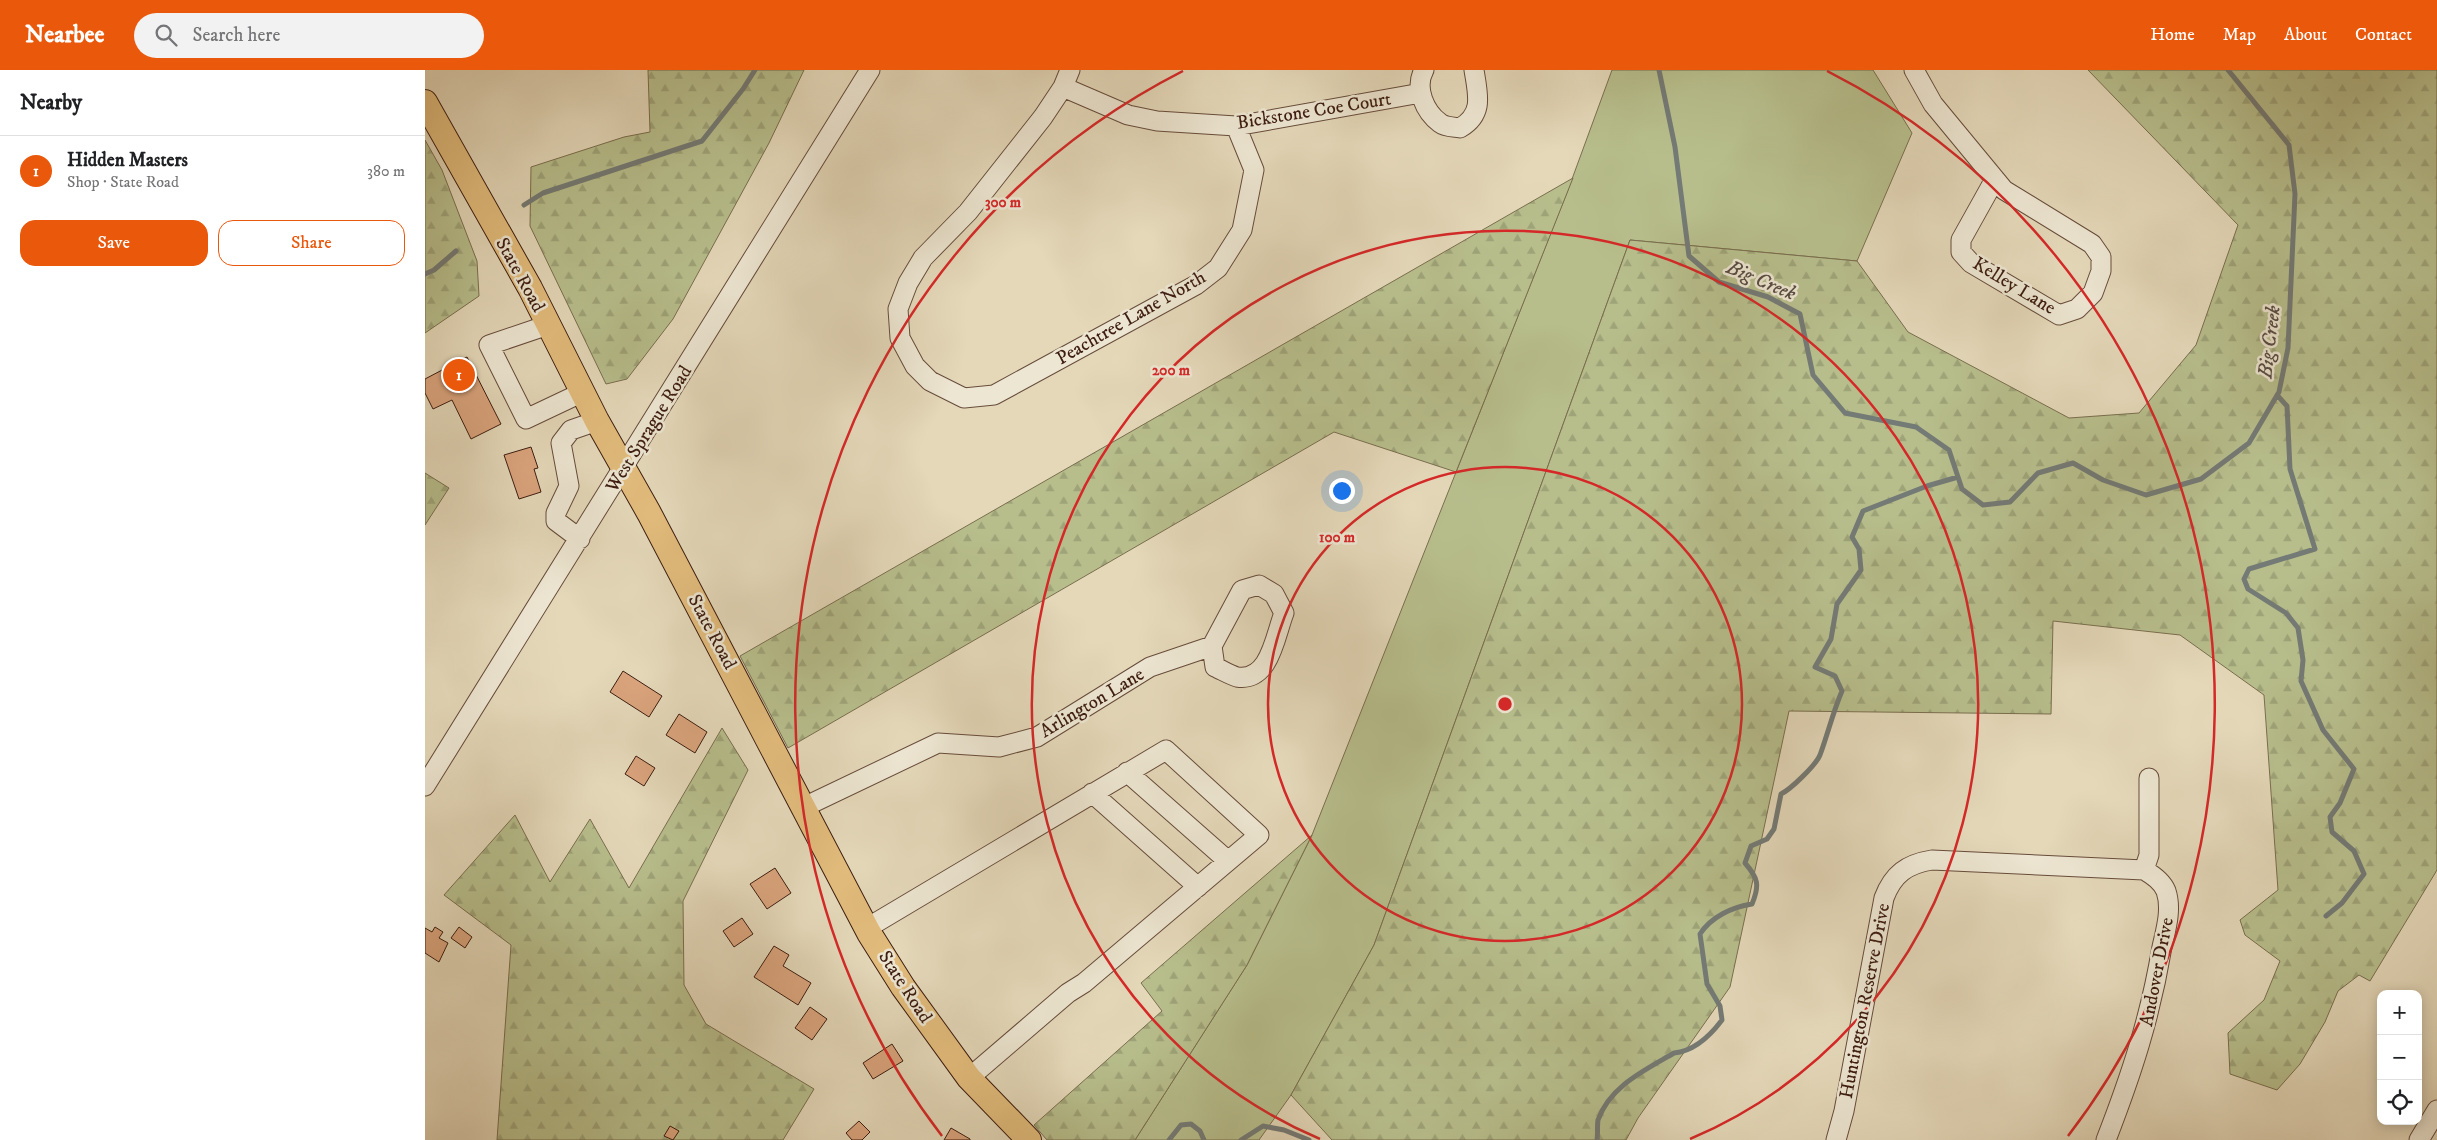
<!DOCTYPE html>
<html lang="en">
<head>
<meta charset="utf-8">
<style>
	:root { --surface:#fff; --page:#f2f2f2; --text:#202124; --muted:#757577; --line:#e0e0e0; --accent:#ea580c }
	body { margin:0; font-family:"IM FELL DW Pica",serif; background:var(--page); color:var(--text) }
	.controls { position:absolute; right:15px; bottom:15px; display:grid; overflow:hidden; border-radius:10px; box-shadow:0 2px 12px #0003 }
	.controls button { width:45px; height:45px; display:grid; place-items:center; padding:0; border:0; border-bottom:1px solid var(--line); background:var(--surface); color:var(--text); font:25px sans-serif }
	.you { position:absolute; left:916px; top:420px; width:18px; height:18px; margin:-12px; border:4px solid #fff; border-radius:50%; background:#1a73e8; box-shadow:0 0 0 8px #1a73e833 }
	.badge { display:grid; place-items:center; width:32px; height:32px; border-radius:50%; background:var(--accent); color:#fff; font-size:16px; font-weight:700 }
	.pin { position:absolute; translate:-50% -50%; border:2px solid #fff; box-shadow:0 1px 5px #0006 }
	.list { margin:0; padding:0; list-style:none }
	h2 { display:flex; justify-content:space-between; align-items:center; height:65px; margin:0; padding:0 20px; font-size:21px }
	h2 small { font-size:16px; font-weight:400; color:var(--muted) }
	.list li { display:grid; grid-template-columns:32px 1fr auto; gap:15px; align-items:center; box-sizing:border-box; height:70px; padding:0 20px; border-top:1px solid var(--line) }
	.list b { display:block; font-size:19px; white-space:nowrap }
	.list p { margin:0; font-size:16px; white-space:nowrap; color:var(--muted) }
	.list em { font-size:16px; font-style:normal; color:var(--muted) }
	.actions { display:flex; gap:10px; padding:15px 20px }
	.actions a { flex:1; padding:11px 0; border:1px solid var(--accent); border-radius:15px; text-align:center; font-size:18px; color:var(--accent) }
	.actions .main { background:var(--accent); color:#fff }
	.icon { flex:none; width:28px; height:28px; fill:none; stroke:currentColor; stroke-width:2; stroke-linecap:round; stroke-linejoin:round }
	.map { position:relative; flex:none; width:2012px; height:1070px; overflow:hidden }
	header { display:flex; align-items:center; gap:30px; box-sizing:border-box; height:70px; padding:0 25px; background:var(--accent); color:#fff }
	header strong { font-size:24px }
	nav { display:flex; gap:28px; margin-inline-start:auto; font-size:18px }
	.search { width:350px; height:45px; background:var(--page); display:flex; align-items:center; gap:12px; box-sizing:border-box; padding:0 18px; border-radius:28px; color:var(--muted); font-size:19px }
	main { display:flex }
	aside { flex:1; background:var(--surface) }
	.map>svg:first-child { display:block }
	.grass { fill:#b7be8c; stroke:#7a6e4e }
	.forest { fill:url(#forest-firs); stroke:#7a6e4e }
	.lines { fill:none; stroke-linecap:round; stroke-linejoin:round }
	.stream { stroke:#747a75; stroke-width:5 }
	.building { fill:#daa47d; stroke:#3d1d11 }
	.minor-casing { stroke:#674c3b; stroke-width:21 }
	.major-casing { stroke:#3d1d11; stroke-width:26 }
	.minor { stroke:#ede6d2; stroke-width:19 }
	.major { stroke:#e2bc7c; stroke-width:24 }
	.ring { fill:none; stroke:#d62828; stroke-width:2.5 }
	.labels { text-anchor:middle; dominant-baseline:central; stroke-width:5; stroke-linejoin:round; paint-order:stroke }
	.street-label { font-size:19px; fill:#3d1d11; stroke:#ede6d2 }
	.water-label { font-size:20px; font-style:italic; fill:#584c43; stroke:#ede6d2 }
	.centre { fill:#d62828; stroke:#ede6d2; stroke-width:2.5 }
	.ring-label { font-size:15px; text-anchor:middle; font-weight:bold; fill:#d62828; stroke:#ede6d2; stroke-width:5; stroke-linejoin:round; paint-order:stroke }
</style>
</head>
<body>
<header>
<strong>Nearbee</strong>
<div class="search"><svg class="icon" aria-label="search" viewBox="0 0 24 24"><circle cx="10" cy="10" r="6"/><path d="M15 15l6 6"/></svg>Search here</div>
<nav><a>Home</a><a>Map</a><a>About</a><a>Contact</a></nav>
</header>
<main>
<aside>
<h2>Nearby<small></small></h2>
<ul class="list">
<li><span class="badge">1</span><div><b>Hidden Masters</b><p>Shop · State Road</p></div><em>380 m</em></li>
</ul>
<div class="actions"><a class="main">Save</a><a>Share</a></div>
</aside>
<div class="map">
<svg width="2012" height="1070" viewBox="0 0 2012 1070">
	<defs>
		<pattern id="forest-firs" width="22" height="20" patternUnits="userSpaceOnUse" patternTransform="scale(1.25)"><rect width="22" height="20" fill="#b7be8c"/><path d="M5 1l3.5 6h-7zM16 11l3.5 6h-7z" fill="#9ea378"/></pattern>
	</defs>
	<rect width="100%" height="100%" fill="#e4d8b9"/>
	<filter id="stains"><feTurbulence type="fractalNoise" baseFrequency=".004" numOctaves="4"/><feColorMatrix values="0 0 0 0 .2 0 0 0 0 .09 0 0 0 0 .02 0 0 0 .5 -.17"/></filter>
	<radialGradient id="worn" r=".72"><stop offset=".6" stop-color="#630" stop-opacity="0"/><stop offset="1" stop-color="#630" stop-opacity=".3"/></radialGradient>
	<path class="grass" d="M1187 0H1448L1487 63 1432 191 1205 170 949 875 866 1025 834 1070H710L822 895 887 765 1143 120Z"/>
	<path class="forest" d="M223 0H379L344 73 248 249 202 309 181 314 105 156 106 97 199 67 225 62Z
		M1663 0H2012V800L1945 911 1934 905 1913 921 1900 952 1875 994 1852 1020 1805 1004 1803 963 1839 930 1855 891 1820 865 1815 850 1853 820 1839 625 1755 565 1628 551 1626 644 1364 641 1305 917 1213 1048 1201 1070H907L866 1025 949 875 1205 170 1432 191 1483 262 1644 348 1714 343 1771 275 1813 155Z
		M0 70 17 100 52 191 54 226 0 263Z
		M1148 108 1031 402 909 362 363 678 315 586Z
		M0 403 24 418 0 455Z
		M297 658 323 700 258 831 259 915 281 954 389 1019 358 1070H72L86 875 19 825 90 745 125 812 165 749 204 818Z
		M887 765 822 895 710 1070H622L609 1055 737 941 716 913Z"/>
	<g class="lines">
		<path class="stream" d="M1234 0 1250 77 1264 186 1294 212 1343 227 1375 244 1388 305 1420 343 1491 357 1524 380 1537 419 1558 435 1585 432 1613 403 1648 393 1678 410 1721 425 1776 409 1824 373 1854 322 1863 278 1870 124 1864 75 1803 0
			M99 135 118 123 277 71 318 19 330 0
			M0 204 9 200 31 181
			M1852 325 1862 336 1865 399 1890 479 1824 499 1819 509 1823 519 1861 543 1873 558 1878 590 1876 611 1898 660 1929 699 1915 733 1905 747 1907 762 1929 781 1939 804 1917 833 1901 846
			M744 1070 756 1055 766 1054 775 1061 779 1070
			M816 1070 838 1056 859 1060 884 1070
			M1172 1070C1173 1064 1172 1056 1173 1050 1185 1016 1220 1000 1249 983 1270 981 1285 966 1297 950L1295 936 1282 914 1275 864C1286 847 1307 837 1327 834 1335 815 1333 808 1320 793L1326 776 1342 769 1349 759 1356 724C1366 719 1391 695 1395 685 1403 663 1408 642 1417 621L1410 606 1390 597 1406 569 1412 534 1436 500 1434 479 1427 467 1438 441 1502 416 1533 407"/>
	</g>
	<path class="building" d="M42 287 76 354 46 369 27 330 8 339 0 323V309Z
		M106 377 113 398 109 399 116 422 94 429 79 385Z
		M198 601 237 626 224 647 185 622Z
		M254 644 282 662 270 683 241 665Z
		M211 686 230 698 219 716 200 704Z
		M350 798 366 823 342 839 325 814Z
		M317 848 328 864 309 877 298 861Z
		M10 857 18 862 14 868 23 873 14 892 0 883V858L7 862Z
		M34 857 47 867 40 878 26 868Z
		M349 876 364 885 358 896 386 913 373 935 329 907Z
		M385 937 402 949 387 970 370 958Z
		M467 974 478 991 448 1009 438 993Z
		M434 1051 445 1062 437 1070H427L421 1063Z
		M245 1056 254 1061 248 1070 239 1066Z
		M526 1058 545 1069V1070H519Z"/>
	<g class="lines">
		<defs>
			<path id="minor" d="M645 0 638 17 618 47 543 142 498 188 483 213 473 239 475 268 490 296 505 311 539 328 569 325 771 215 793 198 817 160 829 100 811 56
				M999 0C989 18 1000 42 1015 53 1020 57 1029 57 1035 58 1059 44 1053 25 1049 0
				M1489 0 1508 34 1579 120 1667 174 1676 187V201L1668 223 1652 239 1634 245 1546 193 1536 182V170L1570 109
				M638 17 703 45 732 51 811 56 996 23
				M123 255 64 275 101 349 158 322
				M155 469 131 451V443L144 416 136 373 146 360 172 351
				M834 515 849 524 859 543C850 566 845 612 812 607 805 605 797 600 790 597L787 576 817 520Z
				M702 702 803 791
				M0 716 445 0
				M667 723 773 817
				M379 737 513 673 574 677 612 667 725 597 787 576
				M442 858 741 680 834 765 659 913 643 923 544 1008
				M1411 1070 1419 1041 1459 828C1468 804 1482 794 1507 790L1719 800
				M1681 1070C1707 1003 1725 948 1737 877 1741 859 1747 839 1741 821 1737 811 1728 805 1719 800L1724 785V708
				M1994 1070 2012 1040"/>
			<path id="major" d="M0 32 105 218 172 351 224 443 444 863 478 917 544 1008 604 1070"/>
		</defs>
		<use href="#minor" class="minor-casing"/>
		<use href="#major" class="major-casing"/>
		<use href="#minor" class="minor"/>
		<use href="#major" class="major"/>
	</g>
	<g class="ring">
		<circle cx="1080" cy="634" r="237"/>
		<path d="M895 1069A473 473 0 1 1 1265 1069"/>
		<path d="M517 1066A710 710 0 0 1 758 1M1402 1A710 710 0 0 1 1643 1066"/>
	</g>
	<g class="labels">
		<g class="street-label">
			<text transform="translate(889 41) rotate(-9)">Bickstone Coe Court</text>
			<text transform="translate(95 205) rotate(61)">State Road</text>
			<text transform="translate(1589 216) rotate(31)">Kelley Lane</text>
			<text transform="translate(706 248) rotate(-30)">Peachtree Lane North</text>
			<text transform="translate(224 359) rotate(-58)">West Sprague Road</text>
			<text transform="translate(287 562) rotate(62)">State Road</text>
			<text transform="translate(667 633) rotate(-31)">Arlington Lane</text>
			<text transform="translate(1732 902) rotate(-79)">Andover Drive</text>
			<text transform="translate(480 917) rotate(57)">State Road</text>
			<text transform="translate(1440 931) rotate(-79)">Huntington Reserve Drive</text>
		</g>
		<g class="water-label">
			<text transform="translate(1336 211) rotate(23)">Big Creek</text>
			<text transform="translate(1845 272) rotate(-83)">Big Creek</text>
		</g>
	</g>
	<circle cx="1080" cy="634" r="8" class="centre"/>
	<g class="ring-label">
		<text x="578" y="137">300 m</text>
		<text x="746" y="305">200 m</text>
		<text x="912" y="472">100 m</text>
	</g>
	<rect width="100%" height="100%" filter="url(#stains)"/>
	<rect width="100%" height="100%" fill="url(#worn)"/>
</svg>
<div class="controls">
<button>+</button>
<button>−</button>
<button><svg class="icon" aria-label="locate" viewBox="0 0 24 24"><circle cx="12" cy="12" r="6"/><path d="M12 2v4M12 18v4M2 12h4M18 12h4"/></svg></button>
</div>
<div class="you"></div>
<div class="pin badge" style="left:34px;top:305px">1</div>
</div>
</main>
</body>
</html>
